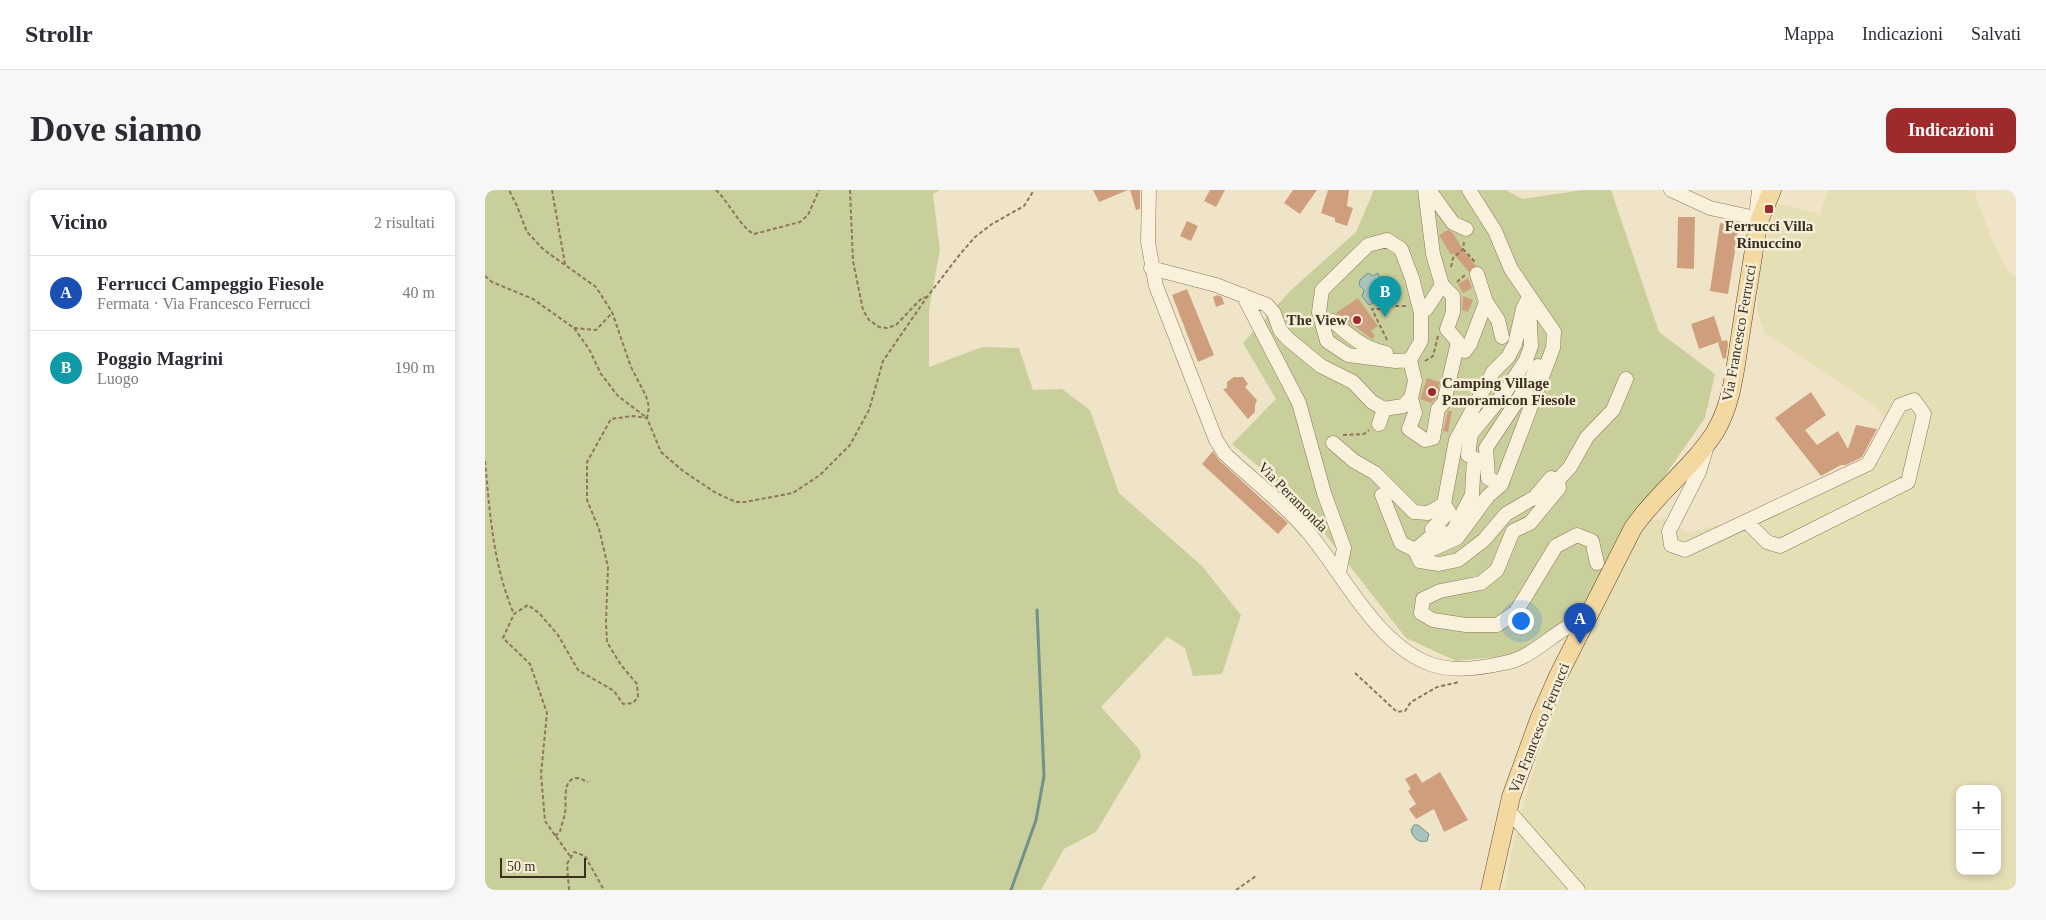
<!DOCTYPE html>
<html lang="it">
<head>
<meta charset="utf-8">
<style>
	:root { --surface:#fff; --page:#f7f7f7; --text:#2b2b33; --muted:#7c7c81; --line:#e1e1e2; --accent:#9e2a2b }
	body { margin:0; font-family:Georgia,serif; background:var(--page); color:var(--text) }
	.controls { position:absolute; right:15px; bottom:15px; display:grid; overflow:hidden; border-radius:10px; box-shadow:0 2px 8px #0003 }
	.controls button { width:45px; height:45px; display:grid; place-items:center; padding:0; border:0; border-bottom:1px solid var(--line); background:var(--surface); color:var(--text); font:25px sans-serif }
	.scale { position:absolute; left:15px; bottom:12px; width:86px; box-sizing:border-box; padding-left:5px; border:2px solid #3d2e20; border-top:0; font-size:14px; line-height:18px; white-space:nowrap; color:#3d2e20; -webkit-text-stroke:4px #f7eed8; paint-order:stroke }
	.you { position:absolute; left:1035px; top:430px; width:18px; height:18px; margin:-12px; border:4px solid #fff; border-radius:50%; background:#1a73e8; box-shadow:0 0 0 8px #1a73e833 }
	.badge { display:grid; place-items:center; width:32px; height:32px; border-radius:50%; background:var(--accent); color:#fff; font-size:16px; font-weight:700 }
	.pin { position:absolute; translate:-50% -41px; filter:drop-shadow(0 1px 2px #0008) }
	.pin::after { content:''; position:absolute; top:26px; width:18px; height:15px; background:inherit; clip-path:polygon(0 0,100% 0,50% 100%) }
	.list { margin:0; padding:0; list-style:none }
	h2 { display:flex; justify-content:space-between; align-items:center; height:65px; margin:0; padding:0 20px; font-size:21px }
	h2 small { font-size:16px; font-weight:400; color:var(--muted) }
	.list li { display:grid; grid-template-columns:32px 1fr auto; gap:15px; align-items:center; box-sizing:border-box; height:75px; padding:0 20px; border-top:1px solid var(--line) }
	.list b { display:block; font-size:19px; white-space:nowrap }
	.list p { margin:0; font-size:16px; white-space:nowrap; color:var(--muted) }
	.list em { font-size:16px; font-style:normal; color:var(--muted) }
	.map { position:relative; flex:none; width:1531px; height:700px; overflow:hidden; border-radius:10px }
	header { display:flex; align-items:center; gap:30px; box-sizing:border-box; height:70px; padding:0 25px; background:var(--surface); border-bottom:1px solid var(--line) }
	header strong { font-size:24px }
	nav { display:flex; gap:28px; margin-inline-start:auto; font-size:18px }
	.intro { display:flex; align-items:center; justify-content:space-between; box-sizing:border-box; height:120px; padding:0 30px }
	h1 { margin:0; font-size:35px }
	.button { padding:12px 22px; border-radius:10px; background:var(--accent); color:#fff; font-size:18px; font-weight:700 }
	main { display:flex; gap:30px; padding:0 30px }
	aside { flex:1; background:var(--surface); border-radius:10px; box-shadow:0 2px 8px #0003 }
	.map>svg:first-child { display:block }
	.farmland { fill:#e6deb5; fill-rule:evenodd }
	.green { fill:#c9cf9b }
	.water { fill:#a9c4bc; stroke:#6f938a }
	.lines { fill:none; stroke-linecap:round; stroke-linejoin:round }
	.stream { stroke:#6f938a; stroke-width:3 }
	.building { fill:#cf9f7d }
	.minor-casing { stroke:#8d765c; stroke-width:15 }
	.major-casing { stroke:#5b4430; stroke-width:19 }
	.path { stroke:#8d765c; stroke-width:2; stroke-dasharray:4 2.5; stroke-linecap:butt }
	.minor { stroke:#faf1dc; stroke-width:14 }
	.major { stroke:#f3d9a0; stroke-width:18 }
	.poi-dot { fill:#9e2a2b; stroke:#f7eed8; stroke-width:2 }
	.labels { text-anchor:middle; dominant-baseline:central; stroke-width:5; stroke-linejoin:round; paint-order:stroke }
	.poi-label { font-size:15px; font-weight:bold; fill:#3d2e20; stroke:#f7eed8 }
	.street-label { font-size:15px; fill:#3d2e20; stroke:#f7eed8 }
</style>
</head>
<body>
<header>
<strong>Strollr</strong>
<nav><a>Mappa</a><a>Indicazioni</a><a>Salvati</a></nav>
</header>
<div class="intro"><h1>Dove siamo</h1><a class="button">Indicazioni</a></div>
<main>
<aside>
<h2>Vicino<small>2 risultati</small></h2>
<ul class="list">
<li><span class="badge" style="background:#1a4fb4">A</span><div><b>Ferrucci Campeggio Fiesole</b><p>Fermata · Via Francesco Ferrucci</p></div><em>40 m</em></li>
<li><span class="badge" style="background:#0f9aa8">B</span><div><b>Poggio Magrini</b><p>Luogo</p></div><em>190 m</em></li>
</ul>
</aside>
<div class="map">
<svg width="1531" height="700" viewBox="0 0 1531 700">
	<rect width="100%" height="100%" fill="#f0e4c8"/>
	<path class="farmland" d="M1343 0H1489L1506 48 1525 85 1531 86V700H1020L1027 660 1043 597 1082 487 1154 341 1165 330 1187 329 1201 343 1256 329 1393 273 1411 240 1391 217 1279 142 1272 121 1274 84 1292 13 1335 24ZM1475 599H1512V681H1475Z"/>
	<path class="green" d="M0 0H455L448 4 455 60 444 120V177L497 157 534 158 548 200 577 199 605 220 634 303 717 376 756 425 737 484 708 486 700 458 682 447 616 517 654 559 656 567 611 642 579 659 556 700H0Z
		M889 0H1021L1037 9 1098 0H1126L1174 142 1230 184 1220 228 1147 333 1092 426 1031 465 971 471 921 448 814 311 747 254 791 209 758 153 806 100 871 42Z"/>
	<path class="water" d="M883 83 888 86 893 83 902 107 884 115 877 106 879 100 874 95 875 90Z
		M929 635H933L944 644 942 651C933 653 928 648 926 640Z"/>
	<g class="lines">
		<path class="stream" d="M526 700 551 630 559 586 552 420"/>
	</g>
	<path class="building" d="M608 0H643L614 12Z
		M645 0H655V19L651 20Z
		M725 0H740L731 17 719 11Z
		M808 0H832L815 24 799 13Z
		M843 0H864L862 16 868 18 862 36 850 32V28L836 23Z
		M1193 27H1210L1209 79 1192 78Z
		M702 31 713 36 706 51 695 46Z
		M1235 33 1254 36 1243 104 1225 101Z
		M963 40 968 43 978 60 991 76 984 82 968 63 966 65 954 45Z
		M983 88 987 98 978 103 973 94Z
		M702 99 729 165 713 172 687 105Z
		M733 105 737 107 739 114 731 117 728 107Z
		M978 106 988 110 983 122 977 120Z
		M873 108 893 136 886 141 890 146 887 149 851 123Z
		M1229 126 1237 151 1242 150 1243 154 1241 168 1238 169 1233 153 1237 151 1214 159 1206 134Z
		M749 187H758L763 194 760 197 772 210 770 215V222L763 229 738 199 742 198V192Z
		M942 188 955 192 951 208 946 213 935 209Z
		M1326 202 1341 225 1320 240 1332 255 1353 241 1363 259 1371 235 1392 239 1377 267 1361 275H1356L1336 286 1290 228Z
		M963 221H967L963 242 958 241Z
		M728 261 734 270 803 333 793 344 717 274Z
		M955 582 983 630 959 642 949 619 931 629 924 619 931 614 923 601 926 599 920 589 931 583 937 593Z"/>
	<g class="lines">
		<defs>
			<path id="minor" d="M664 0 663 52 671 96 731 250 740 264C769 291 802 316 827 347 861 389 894 457 948 475 970 482 997 478 1019 473 1043 469 1061 450 1081 438 1087 434 1095 432 1102 429
				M944 0 968 33 981 39
				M984 0 1010 41 1026 79 1069 142 1068 158 1016 295 1003 306 972 348 945 360 935 371 954 374 973 370 999 350 1021 324 1050 307 1066 288 1073 290 1085 277 1102 247 1128 220 1141 189
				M1186 0 1225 18 1275 29
				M1274 0 1272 19 1275 29
				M666 78 731 95 782 115 789 123 795 140 803 149 836 176 868 192 887 212 899 219 918 216 926 208 930 191 925 170 936 151V123L927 88 916 59 902 50 883 55 837 100 834 122 842 151 863 165 911 171 925 170
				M758 105 814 213 839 303 859 358 854 383
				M1001 112 1013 130 1017 147
				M936 123 942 118 957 95 948 64 940 0
				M848 131C865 146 878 158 901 163
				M973 152 980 161 985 154 1001 112 992 84
				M926 208 930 223 924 239 940 250 948 248 953 219 959 212 973 152 962 139 968 122V106L957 95
				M894 234 899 219
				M848 253 869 271 890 283 929 322 943 323 959 314
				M1222 256 1214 282 1184 341 1186 355 1200 360 1383 274 1415 215 1429 210 1439 224 1423 292 1295 356 1282 352 1262 332
				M1073 290 1074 298 1045 333 1028 341 1012 380 996 393 955 401 938 409 936 423 948 430 981 435H1012L1031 422 1071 356 1092 345 1107 351 1112 373
				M1016 295 1003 288 1001 258 1044 193 1053 176
				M897 305 916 353 930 360
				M949 344 967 343 987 305 989 268 983 265 986 244 1021 201 1041 170 1046 156 1044 115
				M935 371 930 360 949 344 947 339 964 322 959 314 971 250 1008 182 1023 167 1030 154 1038 119 1044 107
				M1022 619 1093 700"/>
			<path id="major" d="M1005 700 1026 607 1055 527 1073 486 1148 338C1172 303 1207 278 1230 242 1247 214 1250 180 1255 148 1260 114 1266 80 1271 47L1275 29 1287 0"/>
		</defs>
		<use href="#minor" class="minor-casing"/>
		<use href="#major" class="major-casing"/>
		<path class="path" d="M67 0 80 74
			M231 0C243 11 257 39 269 44L315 32 323 25 334 0
			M365 0 368 71 378 120 384 130 394 137 402 138 411 135 432 113 437 108 442 107
			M978 59 990 72
			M966 77 968 68 978 59 979 52
			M0 86 7 92 48 109 89 138 104 159 116 184 133 206 162 228 164 217 161 206 146 177 127 122 111 97 59 60 42 42 32 16 24 0
			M972 92 980 85
			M89 138 111 140 127 123
			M902 150 887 119H897L902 116H922
			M940 171 948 166 953 146
			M858 245 879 244 884 240
			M0 271C5 324 8 375 29 424
			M870 483 912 522 920 521 926 512 952 497 974 492
			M70 646 75 642C76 636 79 629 80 623 82 613 76 589 92 588 96 588 99 591 103 592
			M85 666 60 631 56 584 62 523 45 474 18 448 29 424 43 415 54 423 73 445 93 480 129 501 138 514 148 513 153 507 152 494 136 475 122 452 121 432 123 377 114 339 102 310V272L126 229 148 226 162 228 176 262 198 281 231 303 251 312H260L308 303 335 285 365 255 384 220 398 171 442 107 476 63 490 47 507 34 539 16 549 0
			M84 700 82 674 89 662 100 666 119 700
			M751 700 771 686"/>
		<use href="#minor" class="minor"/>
		<use href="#major" class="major"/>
	</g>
	<g class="poi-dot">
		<rect x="1279" y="14" width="10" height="10" rx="2.5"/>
		<circle cx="872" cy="130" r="5"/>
		<circle cx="947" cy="202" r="5"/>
	</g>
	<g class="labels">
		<g class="poi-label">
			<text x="1284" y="36">Ferrucci Villa<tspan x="1284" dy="17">Rinuccino</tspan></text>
			<text x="862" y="130" text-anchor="end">The View</text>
			<text x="957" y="193" text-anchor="start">Camping Village<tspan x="957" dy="17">Panoramicon Fiesole</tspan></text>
		</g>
		<g class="street-label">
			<text transform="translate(1254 143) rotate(-80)">Via Francesco Ferrucci</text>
			<text transform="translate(808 307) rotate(45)">Via Peramonda</text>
			<text transform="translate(1054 538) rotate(-68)">Via Francesco Ferrucci</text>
		</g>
	</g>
</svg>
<div class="controls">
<button>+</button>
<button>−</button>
</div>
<div class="scale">50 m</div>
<div class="you"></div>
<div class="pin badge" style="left:1095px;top:454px;background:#1a4fb4">A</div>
<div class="pin badge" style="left:900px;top:127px;background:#0f9aa8">B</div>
</div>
</main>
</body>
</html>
